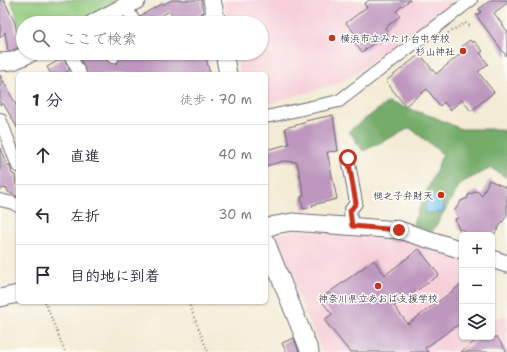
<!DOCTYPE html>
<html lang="ja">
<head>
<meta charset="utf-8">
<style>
	:root { --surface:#fff; --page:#f2f2f3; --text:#2b2b33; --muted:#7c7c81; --line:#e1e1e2 }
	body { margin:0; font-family:"Shantell Sans","Klee One",sans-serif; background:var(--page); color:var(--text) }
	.controls { position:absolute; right:12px; bottom:12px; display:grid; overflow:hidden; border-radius:6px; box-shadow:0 1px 3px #0004 }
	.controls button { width:36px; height:36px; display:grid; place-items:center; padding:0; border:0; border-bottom:1px solid var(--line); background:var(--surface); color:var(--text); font:20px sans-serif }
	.stop { position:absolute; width:12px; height:12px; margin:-9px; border:3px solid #c8321e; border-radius:50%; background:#fff }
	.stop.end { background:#c8321e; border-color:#fff; box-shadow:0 1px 4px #0008 }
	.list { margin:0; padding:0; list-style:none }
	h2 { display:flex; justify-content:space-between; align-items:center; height:52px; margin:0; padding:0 16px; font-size:17px }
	h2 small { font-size:13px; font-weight:400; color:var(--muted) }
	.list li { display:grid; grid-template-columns:26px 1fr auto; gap:12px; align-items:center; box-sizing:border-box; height:60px; padding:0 16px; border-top:1px solid var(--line) }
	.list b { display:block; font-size:15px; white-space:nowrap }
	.list em { font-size:13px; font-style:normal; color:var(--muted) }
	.icon { flex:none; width:22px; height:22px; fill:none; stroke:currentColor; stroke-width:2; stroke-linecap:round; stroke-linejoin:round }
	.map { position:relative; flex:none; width:507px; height:352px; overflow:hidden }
	.search { position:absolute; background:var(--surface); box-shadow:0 1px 3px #0004; left:16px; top:16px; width:252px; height:44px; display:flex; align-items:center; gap:10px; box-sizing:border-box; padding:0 14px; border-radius:22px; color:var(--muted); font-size:15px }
	.panel { position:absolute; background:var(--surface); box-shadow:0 1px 3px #0004; left:16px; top:72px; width:252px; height:232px; border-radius:6px }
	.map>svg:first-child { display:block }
	.built { fill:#f6cfd8 }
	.green { fill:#91c87b; stroke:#5a755b }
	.forest { fill:#74ac6b; stroke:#4b6753 }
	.water { fill:#6dc4ea; stroke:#487392 }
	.building { fill:#be97be }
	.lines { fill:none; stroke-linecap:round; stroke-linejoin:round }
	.street-casing { stroke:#6b6871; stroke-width:14 }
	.secondary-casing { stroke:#6b6871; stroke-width:19 }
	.path { stroke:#6b6871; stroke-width:2; stroke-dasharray:1 3; stroke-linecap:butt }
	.street { stroke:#fff; stroke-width:12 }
	.secondary { stroke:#fff; stroke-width:17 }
	.route { stroke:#c8321e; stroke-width:5 }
	.poi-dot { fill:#c8321e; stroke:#fdfcf7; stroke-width:1.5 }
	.labels { text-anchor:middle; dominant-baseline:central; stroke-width:3; stroke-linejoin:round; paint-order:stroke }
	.poi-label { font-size:10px; fill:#22223b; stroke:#fdfcf7; text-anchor:end }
</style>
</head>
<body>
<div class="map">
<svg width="507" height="352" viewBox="0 0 507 352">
	<rect width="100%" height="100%" fill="#fdfcf7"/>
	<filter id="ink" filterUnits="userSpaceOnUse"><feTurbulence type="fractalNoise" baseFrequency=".025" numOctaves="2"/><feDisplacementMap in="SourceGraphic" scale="8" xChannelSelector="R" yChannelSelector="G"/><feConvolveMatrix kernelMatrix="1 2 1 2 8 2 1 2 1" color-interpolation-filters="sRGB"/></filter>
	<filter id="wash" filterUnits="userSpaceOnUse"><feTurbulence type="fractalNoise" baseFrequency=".012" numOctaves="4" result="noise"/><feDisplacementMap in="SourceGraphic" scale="16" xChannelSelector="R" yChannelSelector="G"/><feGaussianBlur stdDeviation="0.9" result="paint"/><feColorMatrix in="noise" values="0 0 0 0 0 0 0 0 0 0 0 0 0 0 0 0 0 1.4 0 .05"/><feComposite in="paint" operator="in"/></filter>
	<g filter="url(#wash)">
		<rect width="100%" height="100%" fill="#f3ebd5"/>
		<path class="built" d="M223 0H455L345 81 266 105V74H240L235 53H261V23H228Z
			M296 230 360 234 408 240 462 258V337H492V320L507 315V352H322L274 238 276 234Z"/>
		<path class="green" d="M11 0H127L82 23H23V46C19 31 18 15 11 0Z"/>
		<path class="forest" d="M388 102 434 117 461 129H497L507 132V178L491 168 461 183 432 232 412 225 443 154 410 128 363 151 349 131Z"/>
		<path class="water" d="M432 196 443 203 444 212 425 213 426 200Z"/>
		<g id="blocks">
			<path class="building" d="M0 0H4L15 23 19 47 11 51H8L5 32 0 38Z
				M172 0H202V6L204 12 185 23H176L170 11 147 23H142L140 16 161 4H164Z
				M369 0H410L396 11 400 16 385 28 388 32 362 52 352 40 357 36 346 23 367 7 364 4Z
				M491 0H507V3L494 13 507 31V57L476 15 481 12 479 9Z
				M470 40 472 43 474 41 483 51 480 53 488 64 478 72 494 92 471 111 462 100 450 110 444 102 440 106 427 89 405 106 386 81 420 54 436 74 463 52 462 50 464 48 462 46Z
				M77 53H104L107 61 113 64 117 63 119 61 120 57 119 53H145L148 58 158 53H205L210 74H87Z
				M63 58 70 70 63 74H51L47 67Z
				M0 75 18 108V129L3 103 0 105Z
				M333 115 338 151 327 152 337 199 312 205 313 207 303 209 301 197 304 195 297 162 284 161 266 166V150L289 144 285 128 304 123 305 121Z
				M0 148 7 165H10L12 174 15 175 16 186 18 188V197L8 192 7 188 0 189Z
				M489 180 507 188V215L494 235H469L461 229 459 230 455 219 458 218 455 210 461 201 468 198V195L477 191 482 196Z
				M419 249 439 275 394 306 408 324 462 284V322L425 348 428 352H350L324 320 332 314 320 299 374 260 385 275Z
				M481 337H497L507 352H461Z
				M294 338 299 352H286L282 343Z"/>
		</g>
	</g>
	<g filter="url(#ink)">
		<use href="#blocks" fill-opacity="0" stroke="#6b6871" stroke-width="1"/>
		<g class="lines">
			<defs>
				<path id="street" d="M126 6 135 23
					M198 23 215 15
					M69 53 80 74
					M111 53 113 57
					M266 117 339 101 471 0
					M0 119 18 166
					M348 158 356 203 350 211 352 226
					M0 200 13 203 18 206"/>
				<path id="secondary" d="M212 0 217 23
					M93 23 137 0
					M224 53 228 74
					M0 62 13 61 31 53
					M266 228 275 225 292 222 399 230 462 250
					M266 242 310 352
					M492 259 507 264
					M0 298 18 294"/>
			</defs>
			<use href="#street" class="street-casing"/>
			<use href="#secondary" class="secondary-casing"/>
			<path class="path" d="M448 33 465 23 470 26
				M45 302 65 352
				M188 302 208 352"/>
			<use href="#street" class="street"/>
			<use href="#secondary" class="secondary"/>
		</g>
	</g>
	<g class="lines" filter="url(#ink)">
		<path class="route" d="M348 158 356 203 350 211 352 226 399 230"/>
	</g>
	<g class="poi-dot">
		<circle cx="332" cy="38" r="4"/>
		<circle cx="463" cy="51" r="4"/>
		<circle cx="441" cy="195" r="4"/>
		<circle cx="378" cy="286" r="4"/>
	</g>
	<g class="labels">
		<g class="poi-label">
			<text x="340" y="38" text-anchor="start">横浜市立みたけ台中学校</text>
			<text x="455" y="51">杉山神社</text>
			<text x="433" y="195">槌之子弁財天</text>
			<text x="378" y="298" text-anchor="middle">神奈川県立あおば支援学校</text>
		</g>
	</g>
</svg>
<div class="controls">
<button>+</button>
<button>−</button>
<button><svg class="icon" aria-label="layers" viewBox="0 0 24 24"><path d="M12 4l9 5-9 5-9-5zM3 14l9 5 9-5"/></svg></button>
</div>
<div class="stop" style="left:348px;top:158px"></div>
<div class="stop end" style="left:399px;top:230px"></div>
<div class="search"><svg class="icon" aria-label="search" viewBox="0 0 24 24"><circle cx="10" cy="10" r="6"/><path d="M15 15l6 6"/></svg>ここで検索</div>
<section class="panel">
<h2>1 分<small>徒歩 · 70 m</small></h2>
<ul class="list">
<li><svg class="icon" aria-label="ahead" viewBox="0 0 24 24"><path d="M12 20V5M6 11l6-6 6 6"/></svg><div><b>直進</b></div><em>40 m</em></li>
<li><svg class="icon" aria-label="left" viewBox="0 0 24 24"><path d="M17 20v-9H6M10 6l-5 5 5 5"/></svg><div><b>左折</b></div><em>30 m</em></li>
<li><svg class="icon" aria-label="arrive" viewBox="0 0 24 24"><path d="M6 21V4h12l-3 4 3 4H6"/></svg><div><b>目的地に到着</b></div></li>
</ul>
</section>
</div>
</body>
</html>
